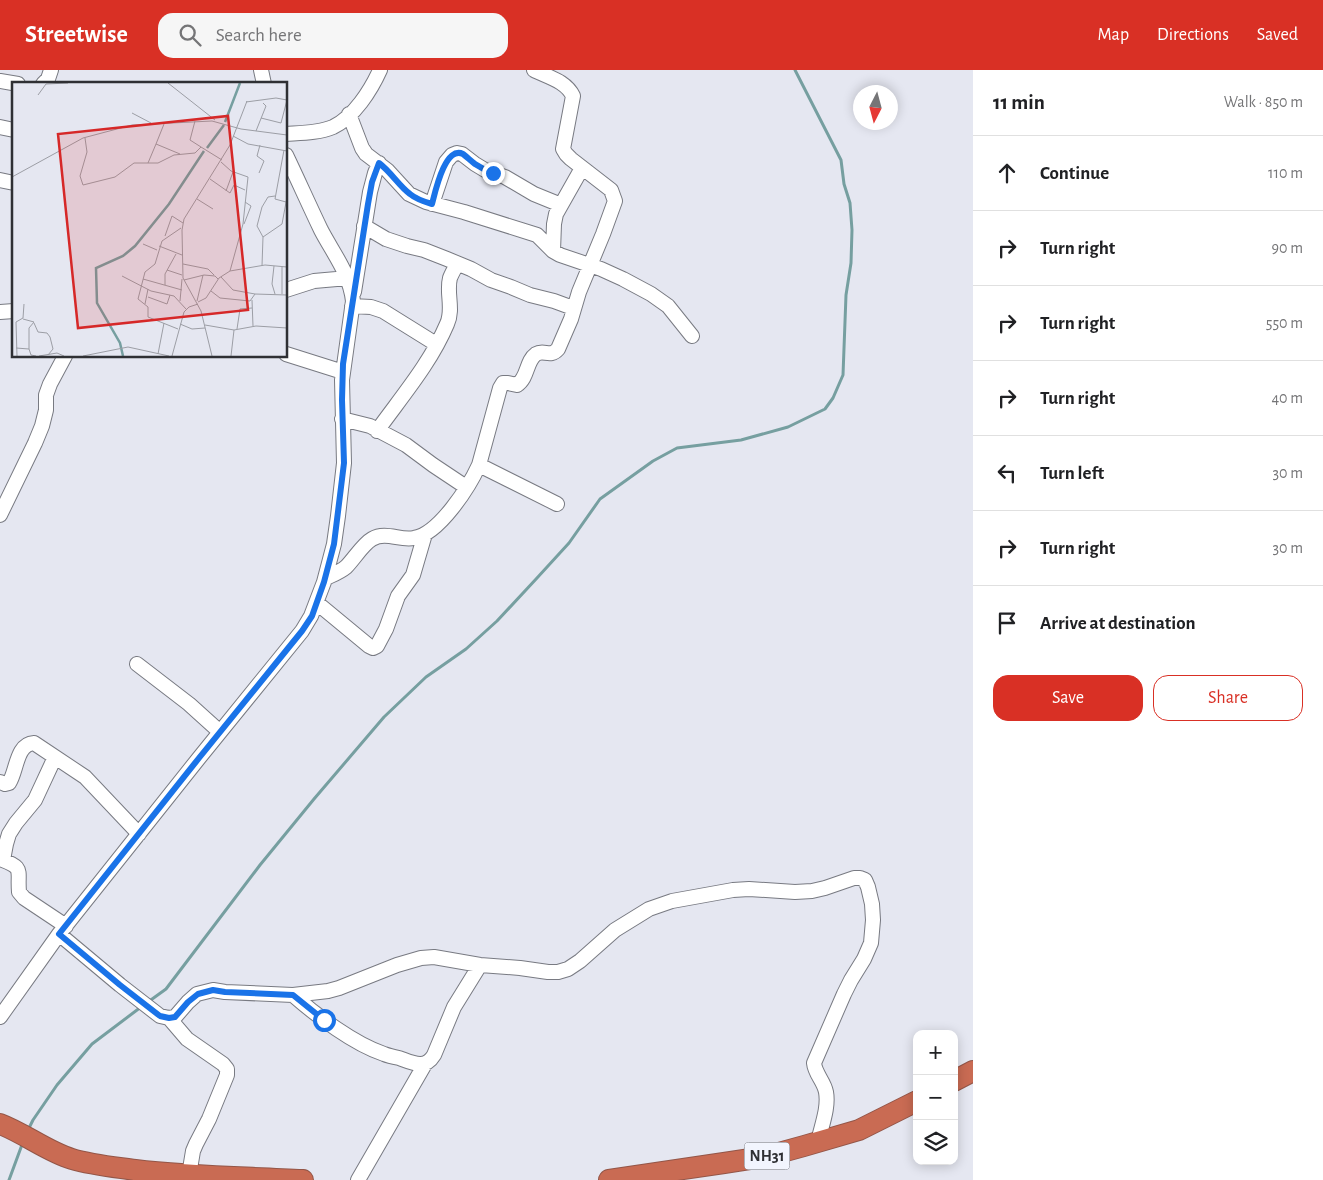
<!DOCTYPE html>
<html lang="en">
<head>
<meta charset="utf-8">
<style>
	:root { --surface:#fff; --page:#f6f6f6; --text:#202124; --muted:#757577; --line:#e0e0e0; --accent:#d93025 }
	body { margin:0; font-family:"Alegreya Sans",sans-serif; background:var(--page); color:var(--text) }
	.controls { position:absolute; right:15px; bottom:15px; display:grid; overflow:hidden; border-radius:10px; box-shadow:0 2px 12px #0003 }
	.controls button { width:45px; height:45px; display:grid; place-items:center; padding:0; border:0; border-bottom:1px solid var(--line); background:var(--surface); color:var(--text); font:25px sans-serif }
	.compass { position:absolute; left:853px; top:15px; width:45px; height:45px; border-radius:50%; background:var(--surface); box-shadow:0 2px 12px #0003; rotate:186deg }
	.stop { position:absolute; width:15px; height:15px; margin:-11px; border:4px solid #1a73e8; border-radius:50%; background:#fff }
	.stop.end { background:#1a73e8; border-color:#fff; box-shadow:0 1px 5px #0008 }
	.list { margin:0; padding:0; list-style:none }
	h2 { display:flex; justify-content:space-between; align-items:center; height:65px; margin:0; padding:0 20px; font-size:21px }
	h2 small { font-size:16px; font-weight:400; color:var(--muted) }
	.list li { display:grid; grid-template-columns:32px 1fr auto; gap:15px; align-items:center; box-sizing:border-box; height:75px; padding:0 20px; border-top:1px solid var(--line) }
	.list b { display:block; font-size:19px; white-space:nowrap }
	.list em { font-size:16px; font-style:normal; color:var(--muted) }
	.actions { display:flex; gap:10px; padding:15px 20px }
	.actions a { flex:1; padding:11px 0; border:1px solid var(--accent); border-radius:15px; text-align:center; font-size:18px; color:var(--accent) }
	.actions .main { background:var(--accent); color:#fff }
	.icon { flex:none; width:28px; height:28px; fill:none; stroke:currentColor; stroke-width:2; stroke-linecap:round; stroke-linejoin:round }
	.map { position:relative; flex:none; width:973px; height:1110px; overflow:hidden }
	header { display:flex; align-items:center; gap:30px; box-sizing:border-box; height:70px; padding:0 25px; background:var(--accent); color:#fff }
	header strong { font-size:24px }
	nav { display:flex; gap:28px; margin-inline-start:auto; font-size:18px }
	.search { width:350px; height:45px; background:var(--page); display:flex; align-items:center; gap:12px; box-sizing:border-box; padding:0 18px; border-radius:15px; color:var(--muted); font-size:19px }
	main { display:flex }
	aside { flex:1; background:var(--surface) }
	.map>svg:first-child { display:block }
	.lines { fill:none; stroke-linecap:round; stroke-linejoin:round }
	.stream { stroke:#769fa0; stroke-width:3 }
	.minor-casing { stroke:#787a82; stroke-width:16 }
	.highway-casing { stroke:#935648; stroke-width:22 }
	.minor { stroke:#fff; stroke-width:14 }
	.highway { stroke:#c96b53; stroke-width:20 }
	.route { stroke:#1a73e8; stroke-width:6 }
	.labels { text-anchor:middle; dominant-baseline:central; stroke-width:4; stroke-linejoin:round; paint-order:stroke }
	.shield { fill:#f2f5fe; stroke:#6a6b71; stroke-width:1 }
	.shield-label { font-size:16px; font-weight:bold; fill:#2f3034 }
	.inset-river { fill:none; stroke:#769fa0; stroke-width:2.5 }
	.inset-road { fill:none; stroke:#9c9ea5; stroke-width:1 }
	.view { fill:#d62828; fill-opacity:0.15; stroke:#d62828; stroke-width:2.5 }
	.inset-edge { fill:none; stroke:#2f3034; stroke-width:2.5 }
</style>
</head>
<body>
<header>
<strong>Streetwise</strong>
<div class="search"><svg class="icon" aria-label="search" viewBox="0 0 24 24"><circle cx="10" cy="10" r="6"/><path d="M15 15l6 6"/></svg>Search here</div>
<nav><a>Map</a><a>Directions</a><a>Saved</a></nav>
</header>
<main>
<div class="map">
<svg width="973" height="1110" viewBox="0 0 973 1110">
	<rect width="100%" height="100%" fill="#e5e7f1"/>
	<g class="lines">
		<path class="stream" d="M148 932 166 919 260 795 314 729 384 647 426 607 466 579 497 551 537 508 569 473 600 429 653 391 677 378 741 370 788 357 825 339 833 328 843 305 846 225 851 193 852 160 850 133 844 114 841 90 795 0
			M28 1060 33 1050 57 1015 92 974 141 937
			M9 1110 23 1072"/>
		<defs>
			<path id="minor" d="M261 0 264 14
				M0 11 18 14
				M43 14 48 9 51 0
				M349 44 362 78 366 84 387 100 409 124 426 132 464 142 537 165 553 181 560 185 601 199 623 209 651 224 668 236 692 266
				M0 57 14 60
				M286 64C301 63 319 63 333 57 354 47 371 20 380 0
				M0 110 14 113
				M432 134 446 92 452 85 457 83 462 84 475 94 485 100 505 107 534 124 561 135
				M364 156 386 169 407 176 424 180 447 189 471 199 491 210 511 217 530 225 554 231 573 238
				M553 181 554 154 556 144 582 98
				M286 220 314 211 348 208
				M354 222 370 122 375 103 379 93
				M352 236 371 237 383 241 436 274
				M0 242 14 241
				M286 284 343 302
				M342 349 370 356 406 375 433 395 466 417
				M377 361C402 326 430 294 447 254 454 239 446 223 450 208 452 203 455 198 457 194
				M479 395 557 434
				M0 445 35 373 42 356 46 340V325L50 314 65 286
				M326 508C332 505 340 502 346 497 354 489 363 474 372 469 386 461 400 471 414 468 439 464 469 417 479 395L500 318 503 313H508L517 315C528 308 526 291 536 284 544 279 550 288 558 279L571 249 579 222 603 164 615 131 611 120 571 89 566 84 563 79 573 26C566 11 548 7 534 0
				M317 533 369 576 373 578 377 576 386 559 398 526 413 505 425 464
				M137 594 189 634 220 662
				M0 712 5 714 9 713C17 701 16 674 34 673L85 707 139 764
				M0 789C25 798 17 800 19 822L24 828 66 856
				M3 790 6 774 9 764 16 753 35 730 55 687
				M59 864 120 915 160 946 169 948 175 947 188 932 197 924 213 920 225 922 293 925 328 921 339 918 397 895 421 888 434 887 480 895 520 898 548 902H558L568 899 580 891 615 860 649 839 672 831 733 820 749 819 795 822 812 821 825 818 854 808H860L865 810 868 817 872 834 873 850 871 873 864 889 851 910 844 924 814 993C815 1004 824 1011 826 1022 829 1038 821 1057 818 1072
				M293 925C317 946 354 974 384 984 389 986 394 987 399 988 413 993 425 1000 434 985L454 937 480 895
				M0 947 59 864 199 688 302 561 311 546 324 512 334 474 338 446 344 393 342 310 353 231C350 204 333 183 321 160 309 135 298 110 286 85
				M169 948 187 969 223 994 227 999V1005L209 1049 196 1074 193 1081 189 1105
				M358 1110 425 994"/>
			<path id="highway" d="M954 1011 973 1001
				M0 1054C24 1063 48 1082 72 1089 92 1095 114 1097 135 1100 191 1107 247 1107 303 1110
				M609 1110 724 1093 764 1087 804 1076 859 1060 917 1031"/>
		</defs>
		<use href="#minor" class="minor-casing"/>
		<use href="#highway" class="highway-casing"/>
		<use href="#minor" class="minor"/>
		<use href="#highway" class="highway"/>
	</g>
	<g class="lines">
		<path class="route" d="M324 950 293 925 225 922 213 920 198 924 188 932 175 947 169 948 160 946 120 915 59 864 199 688 302 561 312 546 324 512 334 474 344 393 342 330 343 294 368 134 372 112 379 93C391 102 399 116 410 124 416 129 425 132 432 134 435 123 445 75 463 84 467 87 471 91 475 94 481 98 487 101 493 103"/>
	</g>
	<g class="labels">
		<rect class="shield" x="744.5" y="1072.5" width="45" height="27" rx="4"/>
		<g class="shield-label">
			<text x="767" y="1086">NH31</text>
		</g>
	</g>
	<g transform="translate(12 12)">
		<rect width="275" height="275" fill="#e5e7f1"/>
		<path class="inset-river" d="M213 40 228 1M195 66 212 43M111 274 108 261 85 221 84 186 111 174 123 164 157 122 192 69"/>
		<path class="inset-road" d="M156 1 203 38M26 13 34 2 56 1M234 20 264 16 275 18M120 31 139 41M249 36 269 41 275 18M183 39 178 58 189 65M244 49 254 24 251 21M221 54 236 62 275 69M73 56 75 70 68 94 71 103 103 95 122 81H146L162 73 183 71 189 65 210 78M144 62 152 42M272 68 263 117 274 120M209 80 219 89 236 95 231 142 218 189M136 81 144 62 168 72M247 91 252 79 245 74 248 63M0 95 71 56 120 43 200 39 229 47 275 53M198 97 218 111 222 103 233 108M214 109 221 90M185 117 201 127M232 142 239 124 233 120M153 154 160 134 171 141M251 155 245 144 250 125 256 115 263 114M131 162 145 168M147 164 170 173M171 182 196 187 202 193M250 184 251 155 270 142 275 115M262 184 260 202 263 212M155 188 170 193M110 194 139 209 162 214 174 227M209 195 221 208 243 212M131 197 170 208M172 198 192 193 203 194 206 197M153 203V192L164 172M199 209 208 216 238 219 243 212 275 213M270 212V184M136 215 155 222 158 213M240 218 241 244M168 219 170 197M185 219 191 193M186 220 194 216 207 196 218 189 253 183 275 185M133 222 136 207M11 237 22 240 17 246V267M22 241 26 250 35 251 38 255 41 267 36 273M168 242 180 247 193 246M193 243 222 248 244 244 275 246M166 247 136 235V225L126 217 133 190 143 182 150 159 169 146M225 247 228 227 240 226M4 266 17 267 19 273 24 274M146 272 152 241M5 274 4 240 11 236 12 222M27 274 45 271 52 274M71 274 116 265 157 274M160 274 172 230 177 225 186 222M200 274 189 229 171 196 170 148 172 137 218 63 235 19M219 274 222 248"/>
		<path class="view" d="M216 34 236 228 66 246 46 52Z"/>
		<rect width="275" height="275" class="inset-edge"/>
	</g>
</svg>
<div class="controls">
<button>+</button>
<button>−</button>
<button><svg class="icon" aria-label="layers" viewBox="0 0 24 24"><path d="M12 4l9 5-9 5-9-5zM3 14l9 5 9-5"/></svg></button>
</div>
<svg class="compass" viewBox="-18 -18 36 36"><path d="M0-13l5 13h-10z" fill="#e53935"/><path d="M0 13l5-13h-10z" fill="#757577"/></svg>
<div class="stop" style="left:324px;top:950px"></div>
<div class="stop end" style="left:493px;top:103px"></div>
</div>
<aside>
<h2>11 min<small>Walk · 850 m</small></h2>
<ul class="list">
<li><svg class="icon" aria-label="ahead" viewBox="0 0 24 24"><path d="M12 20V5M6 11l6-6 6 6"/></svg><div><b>Continue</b></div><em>110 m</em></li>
<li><svg class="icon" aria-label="right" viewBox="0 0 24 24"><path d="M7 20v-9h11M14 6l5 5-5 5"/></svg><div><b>Turn right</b></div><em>90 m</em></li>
<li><svg class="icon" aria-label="right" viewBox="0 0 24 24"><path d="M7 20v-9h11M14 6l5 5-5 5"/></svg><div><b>Turn right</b></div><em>550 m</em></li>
<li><svg class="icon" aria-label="right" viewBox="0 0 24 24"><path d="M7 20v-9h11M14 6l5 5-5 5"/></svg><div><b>Turn right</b></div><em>40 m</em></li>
<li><svg class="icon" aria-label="left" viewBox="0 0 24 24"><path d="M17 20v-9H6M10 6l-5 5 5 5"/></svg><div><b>Turn left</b></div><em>30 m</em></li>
<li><svg class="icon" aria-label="right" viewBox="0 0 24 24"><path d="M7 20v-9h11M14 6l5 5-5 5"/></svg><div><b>Turn right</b></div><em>30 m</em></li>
<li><svg class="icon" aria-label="arrive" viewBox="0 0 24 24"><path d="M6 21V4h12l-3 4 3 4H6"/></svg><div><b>Arrive at destination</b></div></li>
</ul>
<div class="actions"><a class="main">Save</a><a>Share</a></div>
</aside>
</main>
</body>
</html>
